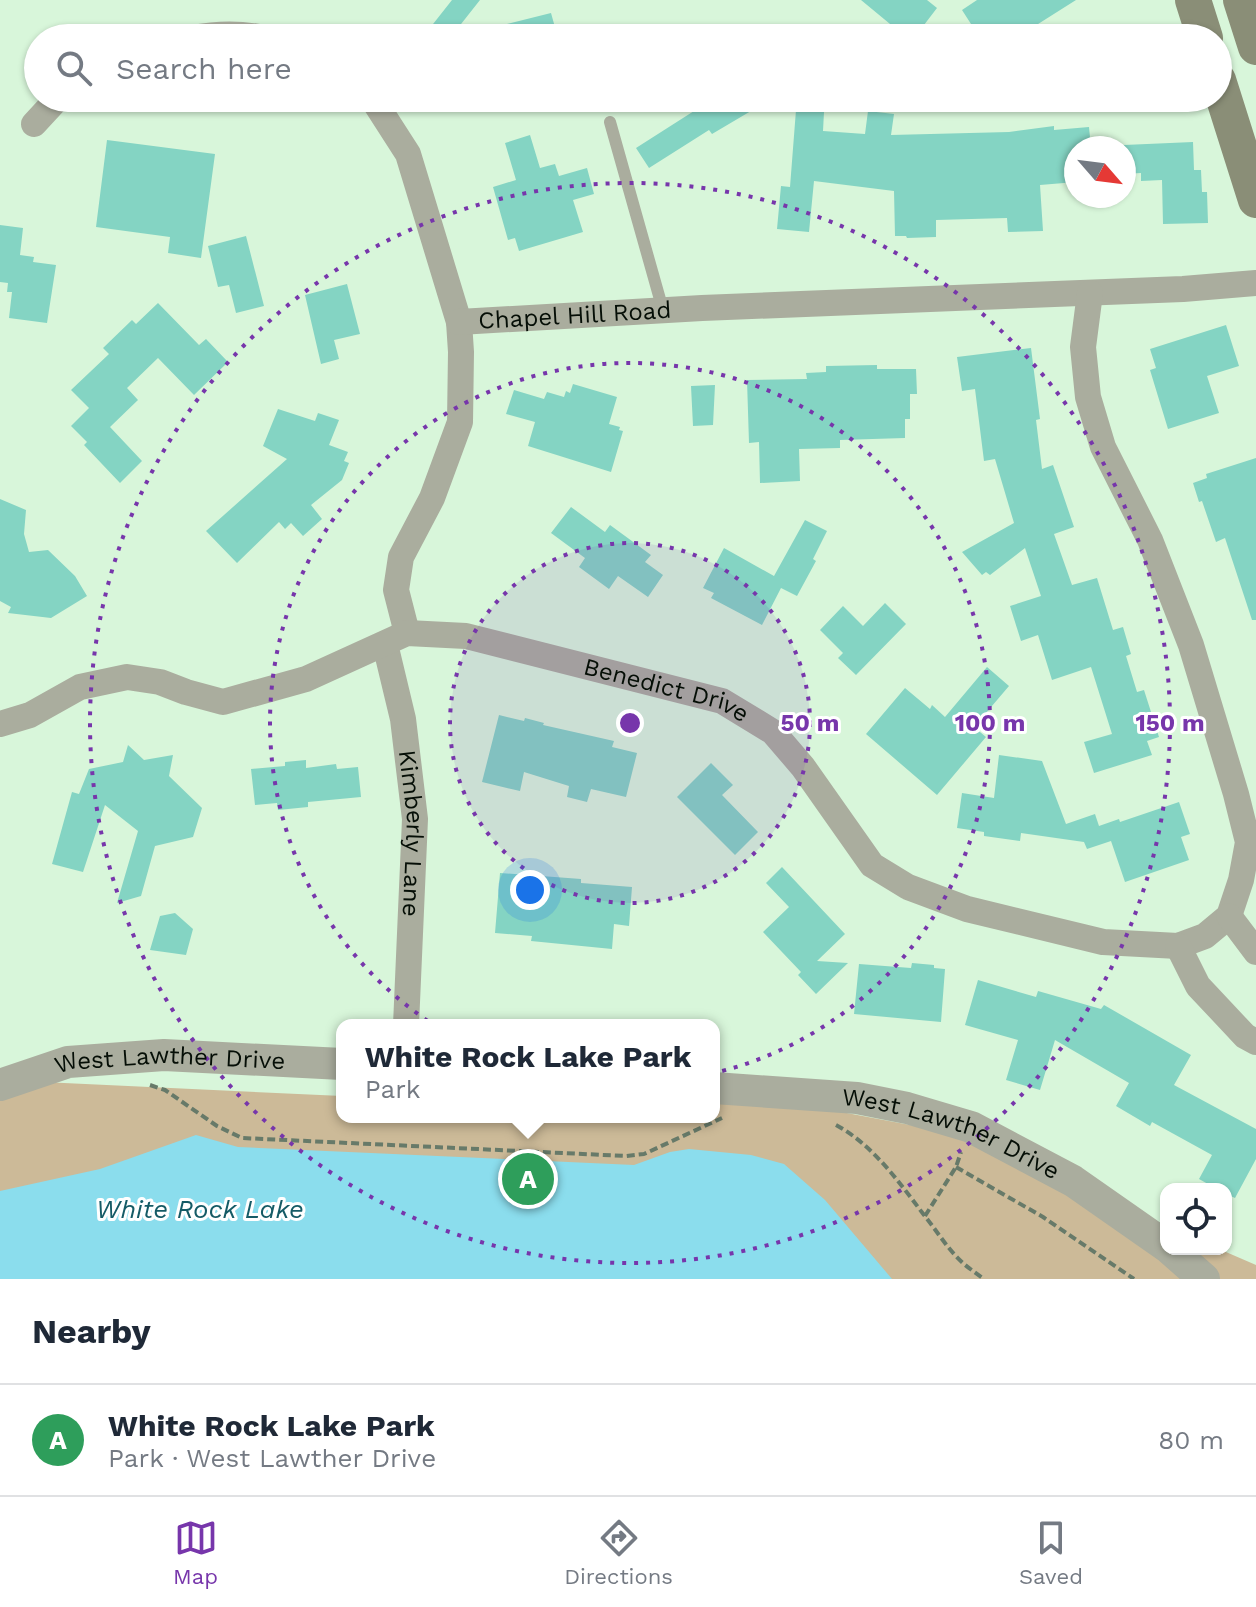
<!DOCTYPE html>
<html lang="en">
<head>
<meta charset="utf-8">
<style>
	:root { --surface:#fff; --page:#f2f2f3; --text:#1f2937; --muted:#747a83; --line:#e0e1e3; --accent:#7736ab }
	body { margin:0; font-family:"Work Sans",sans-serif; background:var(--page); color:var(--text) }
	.controls { position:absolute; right:24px; bottom:24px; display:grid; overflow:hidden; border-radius:16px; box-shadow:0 2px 6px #0004 }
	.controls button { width:72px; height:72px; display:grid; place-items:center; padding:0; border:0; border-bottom:2px solid var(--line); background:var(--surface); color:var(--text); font:40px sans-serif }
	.compass { position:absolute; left:1064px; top:136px; width:72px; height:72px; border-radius:50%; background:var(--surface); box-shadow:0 2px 6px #0004; rotate:118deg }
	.you { position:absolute; left:530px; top:890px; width:28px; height:28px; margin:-20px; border:6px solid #fff; border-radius:50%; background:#1a73e8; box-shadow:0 0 0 12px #1a73e833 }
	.badge { display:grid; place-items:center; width:52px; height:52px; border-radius:50%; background:var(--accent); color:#fff; font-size:26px; font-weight:700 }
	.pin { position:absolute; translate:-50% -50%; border:4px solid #fff; box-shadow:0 2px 8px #0006 }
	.popup { position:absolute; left:336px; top:1019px; width:384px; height:104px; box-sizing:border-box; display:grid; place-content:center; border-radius:16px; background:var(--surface); filter:drop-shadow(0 2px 6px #0005); font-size:26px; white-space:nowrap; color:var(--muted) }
	.popup b { font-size:30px; color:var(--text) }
	.popup::after { content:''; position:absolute; left:50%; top:100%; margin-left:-16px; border:16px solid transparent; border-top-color:var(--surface) }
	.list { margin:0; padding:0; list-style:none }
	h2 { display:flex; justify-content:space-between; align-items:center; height:104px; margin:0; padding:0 32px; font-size:34px }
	h2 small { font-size:26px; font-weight:400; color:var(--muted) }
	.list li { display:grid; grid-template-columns:52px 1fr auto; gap:24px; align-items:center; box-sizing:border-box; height:112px; padding:0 32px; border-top:2px solid var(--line) }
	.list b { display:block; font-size:30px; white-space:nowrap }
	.list p { margin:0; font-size:26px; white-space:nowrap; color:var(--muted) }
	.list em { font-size:26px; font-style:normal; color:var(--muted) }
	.icon { flex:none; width:44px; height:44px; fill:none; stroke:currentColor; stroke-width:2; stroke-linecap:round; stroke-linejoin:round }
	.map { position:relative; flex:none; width:1256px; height:1279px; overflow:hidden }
	.search { position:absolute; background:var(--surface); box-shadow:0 2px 6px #0004; left:24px; right:24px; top:24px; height:88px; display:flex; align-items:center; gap:20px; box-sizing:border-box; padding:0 28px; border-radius:44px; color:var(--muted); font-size:30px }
	.sheet { height:216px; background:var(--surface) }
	nav { display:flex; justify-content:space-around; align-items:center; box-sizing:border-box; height:112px; border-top:2px solid var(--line); background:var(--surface); font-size:22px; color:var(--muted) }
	nav a { display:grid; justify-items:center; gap:4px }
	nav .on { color:var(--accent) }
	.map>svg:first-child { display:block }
	.green { fill:#ccba98 }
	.water { fill:#8bdded }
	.building { fill:#84d4c3 }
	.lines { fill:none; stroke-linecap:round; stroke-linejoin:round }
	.path { stroke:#677a69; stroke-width:4; stroke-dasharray:8 4; stroke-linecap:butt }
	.service { stroke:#aaad9e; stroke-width:12 }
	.minor { stroke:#aaad9e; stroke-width:26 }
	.tertiary { stroke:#aaad9e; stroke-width:32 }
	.secondary { stroke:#8a8e77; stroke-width:36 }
	.ring { fill:none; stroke:#7736ab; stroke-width:4; stroke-dasharray:4 8 }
	.labels { text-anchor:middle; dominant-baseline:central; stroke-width:6; stroke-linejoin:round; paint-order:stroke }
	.street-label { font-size:24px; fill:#050e06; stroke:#fff }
	.water-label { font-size:26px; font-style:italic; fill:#155b66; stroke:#fff }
	.centre { fill:#7736ab; stroke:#fff; stroke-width:4 }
	.ring-label { font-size:24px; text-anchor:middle; font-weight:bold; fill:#7736ab; stroke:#fff; stroke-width:6; stroke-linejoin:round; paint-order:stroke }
</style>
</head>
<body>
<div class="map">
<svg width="1256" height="1279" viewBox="0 0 1256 1279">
	<rect width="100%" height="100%" fill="#d8f6da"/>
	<path class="green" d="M0 1080 342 1096V1117H714V1102L773 1099 947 1132 1166 1226V1249H1219L1256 1265V1279H0Z"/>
	<path class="water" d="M196 1135 238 1147 634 1165 670 1152 689 1149 751 1155 784 1164 825 1200 892 1279H0V1191L100 1169Z"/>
	<path class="building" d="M452 0H480L450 38H422Z
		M861 0H927L937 8 914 38H907Z
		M977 0H1076L1027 31 1032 38H980L962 10Z
		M551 13 558 38H480L479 31Z
		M686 98H761L745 108H756L712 134 709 130 649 168 636 148 694 111Z
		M796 110 824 112 823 131 865 134 868 111 894 114 891 135 1009 132 1054 126V130L1089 127 1091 148H1076V182L1040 185 1043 231 1008 232 1007 218 936 220V237L907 238 906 236H895L894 191 814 181 809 232 777 229 781 186 790 187Z
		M530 135 540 168 555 164 559 176 587 168 594 194 573 200 583 232 519 251 515 238 508 240 493 187 516 180 505 143Z
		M107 140 215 154 201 258 168 253 170 237 96 227Z
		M1193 142 1194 170H1201L1202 192H1207L1208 223 1163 224 1162 180 1141 181V173L1124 174V145Z
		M0 225 23 228 20 255 34 257 33 262 56 265 47 323 9 318 12 292H7L8 283 0 282Z
		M246 236 264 306 236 313 229 285 218 287 208 246Z
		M347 284 360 334 334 340 339 359 321 364 305 295Z
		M158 303 199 345 206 339 228 362 194 395 158 358 127 388 138 400 110 427 142 461 120 483 84 445 87 442 71 426 89 408 71 390 109 354 103 348 132 320 136 324Z
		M1226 325 1239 366 1207 376 1219 413 1168 429 1150 370 1156 368 1150 349Z
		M1031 348 1040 419 1036 420 1042 469 1053 465 1074 527 1054 534 1072 585 1097 578 1113 630 1123 627 1131 654 1126 656 1137 692 1144 690 1159 737 1147 741 1152 755 1094 773 1084 742 1112 734 1091 667 1052 680 1038 635 1021 641 1010 606 1041 596 1025 548 990 575 986 572 982 575 962 552 1014 523 995 459 984 461 975 389 962 391 957 357Z
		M877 365V369H916L917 394H910V419H905V438L840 440V448L799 449 800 481 760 483 759 442 749 443 747 380 807 379 806 373 826 372V366Z
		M573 384 617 397 609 424 620 427 619 430 623 431 611 472 528 446 535 422 506 414 514 390 544 399 547 392 564 397 566 391 570 393Z
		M715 385 713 425 693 426 691 386Z
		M278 409 315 421 318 413 339 420 329 445 348 452 344 461 349 463 342 480 311 505 322 519 303 536 291 523 285 529 279 522 237 563 206 531 287 459 263 446Z
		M1256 458V620H1252L1225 538 1216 542 1202 501 1199 502 1193 483 1207 478 1206 474Z
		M0 499 26 510 24 534 29 552 48 550 75 576 87 596 51 618 8 613 11 607 0 601Z
		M571 507 605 532 610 525 651 555 645 562 663 575 648 597 618 576 609 589 579 567 585 558 551 533Z
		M805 520 827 531 813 559 816 561 797 596 781 588 762 625 711 598 714 593 703 588 724 548 774 576Z
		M885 603 906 624 856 675 838 658 843 653 820 630 843 606 863 626Z
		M987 667 1009 686 974 727 986 737 937 795 866 734 905 688 930 709 932 705 945 717Z
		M499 715 524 721 525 718 544 723 543 725 614 741 612 747 637 753 626 797 591 789 587 802 567 797 569 786 524 772 520 791 482 782Z
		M128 745 144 760 173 755 169 776 202 808 193 837 155 846 141 896 117 903 138 831 105 805 83 872 52 864 72 792 79 794 89 769 123 762Z
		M999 755 1042 761 1066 824 1095 814 1099 826 1119 819 1120 822 1179 802 1190 834 1181 837 1189 860 1125 882 1111 841 1087 849 1084 842 1021 833 1020 841 984 836V832L957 828 962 793 994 798Z
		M306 760V768L336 764 337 769 358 767 361 797 308 802V807L278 810 277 803 255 805 251 769 285 766V762Z
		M711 763 733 785 722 795 758 832 735 855 677 797Z
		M782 867 845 934 817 961 848 963 816 994 798 975 801 972 763 932 789 907 766 883Z
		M500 873 581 879V883L632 887 629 926 614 924 612 949 531 941 532 936 495 933Z
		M175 913 193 929 186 955 150 950 160 916Z
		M912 963 934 965V968L945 969 941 1022 854 1014 859 964 911 968Z
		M978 980 1036 997 1038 991 1101 1009 1104 1005 1191 1055 1174 1085 1256 1129V1159L1235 1198 1226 1194V1189H1217L1199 1179 1212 1155 1152 1122 1150 1126 1116 1106 1129 1083 1055 1040 1040 1090 1006 1080 1018 1040 965 1025Z"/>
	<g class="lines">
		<path class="path" d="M150 1085 165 1090 217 1126 242 1138 626 1156 644 1154 722 1118
			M836 1125C873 1145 899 1182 924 1215 937 1231 948 1250 964 1264 970 1269 977 1274 984 1279
			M956 1167 1043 1217 1134 1279
			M925 1216 956 1167 961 1152"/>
		<path class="service" d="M610 122 663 310"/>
		<g class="minor">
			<path d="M192 38C214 34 241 33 263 38"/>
			<path d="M372 98 408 154 459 322 461 352 460 422 432 498 401 557 396 590 407 633"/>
			<path d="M34 124 58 98"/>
			<path id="s1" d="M459 322 702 308 1183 289 1256 283"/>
			<path id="s2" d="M385 644 403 719 415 819 406 1025"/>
			<path id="s3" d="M0 724 30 715 80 687 127 677 160 682 186 692 223 702 306 679 407 633 466 636 722 701 773 732 803 767 872 865 908 887 967 909 1103 942 1178 946 1205 936 1229 916 1241 880 1248 842 1236 794 1191 645 1150 540 1103 447 1088 397 1083 347 1090 293"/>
			<path d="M1229 916 1256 952"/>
			<path d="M1178 946 1198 986 1245 1036 1256 1042"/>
		</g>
		<g class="tertiary">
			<path id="s4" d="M0 1085 68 1062 164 1055 342 1064"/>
			<path id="s5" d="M714 1088 857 1098 907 1108 971 1127 1073 1181 1166 1246"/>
			<path d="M1170 1249 1204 1279"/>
		</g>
		<path class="secondary" d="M1193 0 1205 38
			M1241 0 1256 47
			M1218 80 1256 200"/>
	</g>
	<circle cx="630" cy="723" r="180" fill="#7736ab" fill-opacity=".12"/>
	<g class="ring">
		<circle cx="630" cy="723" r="180"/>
		<circle cx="630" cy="723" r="360"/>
		<circle cx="630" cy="723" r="540"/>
	</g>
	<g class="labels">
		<g class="street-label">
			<text stroke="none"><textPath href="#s1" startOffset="116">Chapel Hill Road</textPath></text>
			<text stroke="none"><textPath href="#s3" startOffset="700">Benedict Drive</textPath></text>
			<text stroke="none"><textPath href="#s2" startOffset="192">Kimberly Lane</textPath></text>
			<text stroke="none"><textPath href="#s4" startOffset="174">West Lawther Drive</textPath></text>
			<text stroke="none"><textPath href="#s5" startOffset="244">West Lawther Drive</textPath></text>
		</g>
		<g class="water-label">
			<text x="200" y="1209">White Rock Lake</text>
		</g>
	</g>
	<circle cx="630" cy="723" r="12" class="centre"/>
	<g class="ring-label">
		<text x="810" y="731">50 m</text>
		<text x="990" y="731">100 m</text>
		<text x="1170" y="731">150 m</text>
	</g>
</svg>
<div class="controls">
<button><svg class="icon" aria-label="locate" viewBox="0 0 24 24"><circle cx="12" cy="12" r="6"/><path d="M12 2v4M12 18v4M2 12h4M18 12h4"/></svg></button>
</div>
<svg class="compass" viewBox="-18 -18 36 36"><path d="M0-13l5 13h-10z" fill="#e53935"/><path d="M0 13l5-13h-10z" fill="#747a83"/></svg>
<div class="you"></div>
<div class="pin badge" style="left:528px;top:1179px;background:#2e9e5b">A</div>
<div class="popup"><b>White Rock Lake Park</b>Park</div>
<div class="search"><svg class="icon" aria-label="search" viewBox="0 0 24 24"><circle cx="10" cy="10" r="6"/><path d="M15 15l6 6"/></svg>Search here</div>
</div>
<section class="sheet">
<h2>Nearby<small></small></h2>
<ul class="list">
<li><span class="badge" style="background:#2e9e5b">A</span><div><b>White Rock Lake Park</b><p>Park · West Lawther Drive</p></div><em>80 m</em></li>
</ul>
</section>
<nav>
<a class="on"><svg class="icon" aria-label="map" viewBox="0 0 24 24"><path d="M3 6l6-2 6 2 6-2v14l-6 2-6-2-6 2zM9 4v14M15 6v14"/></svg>Map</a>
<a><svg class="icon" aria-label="directions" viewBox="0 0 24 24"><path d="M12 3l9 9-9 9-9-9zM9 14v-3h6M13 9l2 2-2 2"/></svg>Directions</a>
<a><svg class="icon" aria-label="saved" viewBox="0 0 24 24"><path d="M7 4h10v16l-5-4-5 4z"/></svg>Saved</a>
</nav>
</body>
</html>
